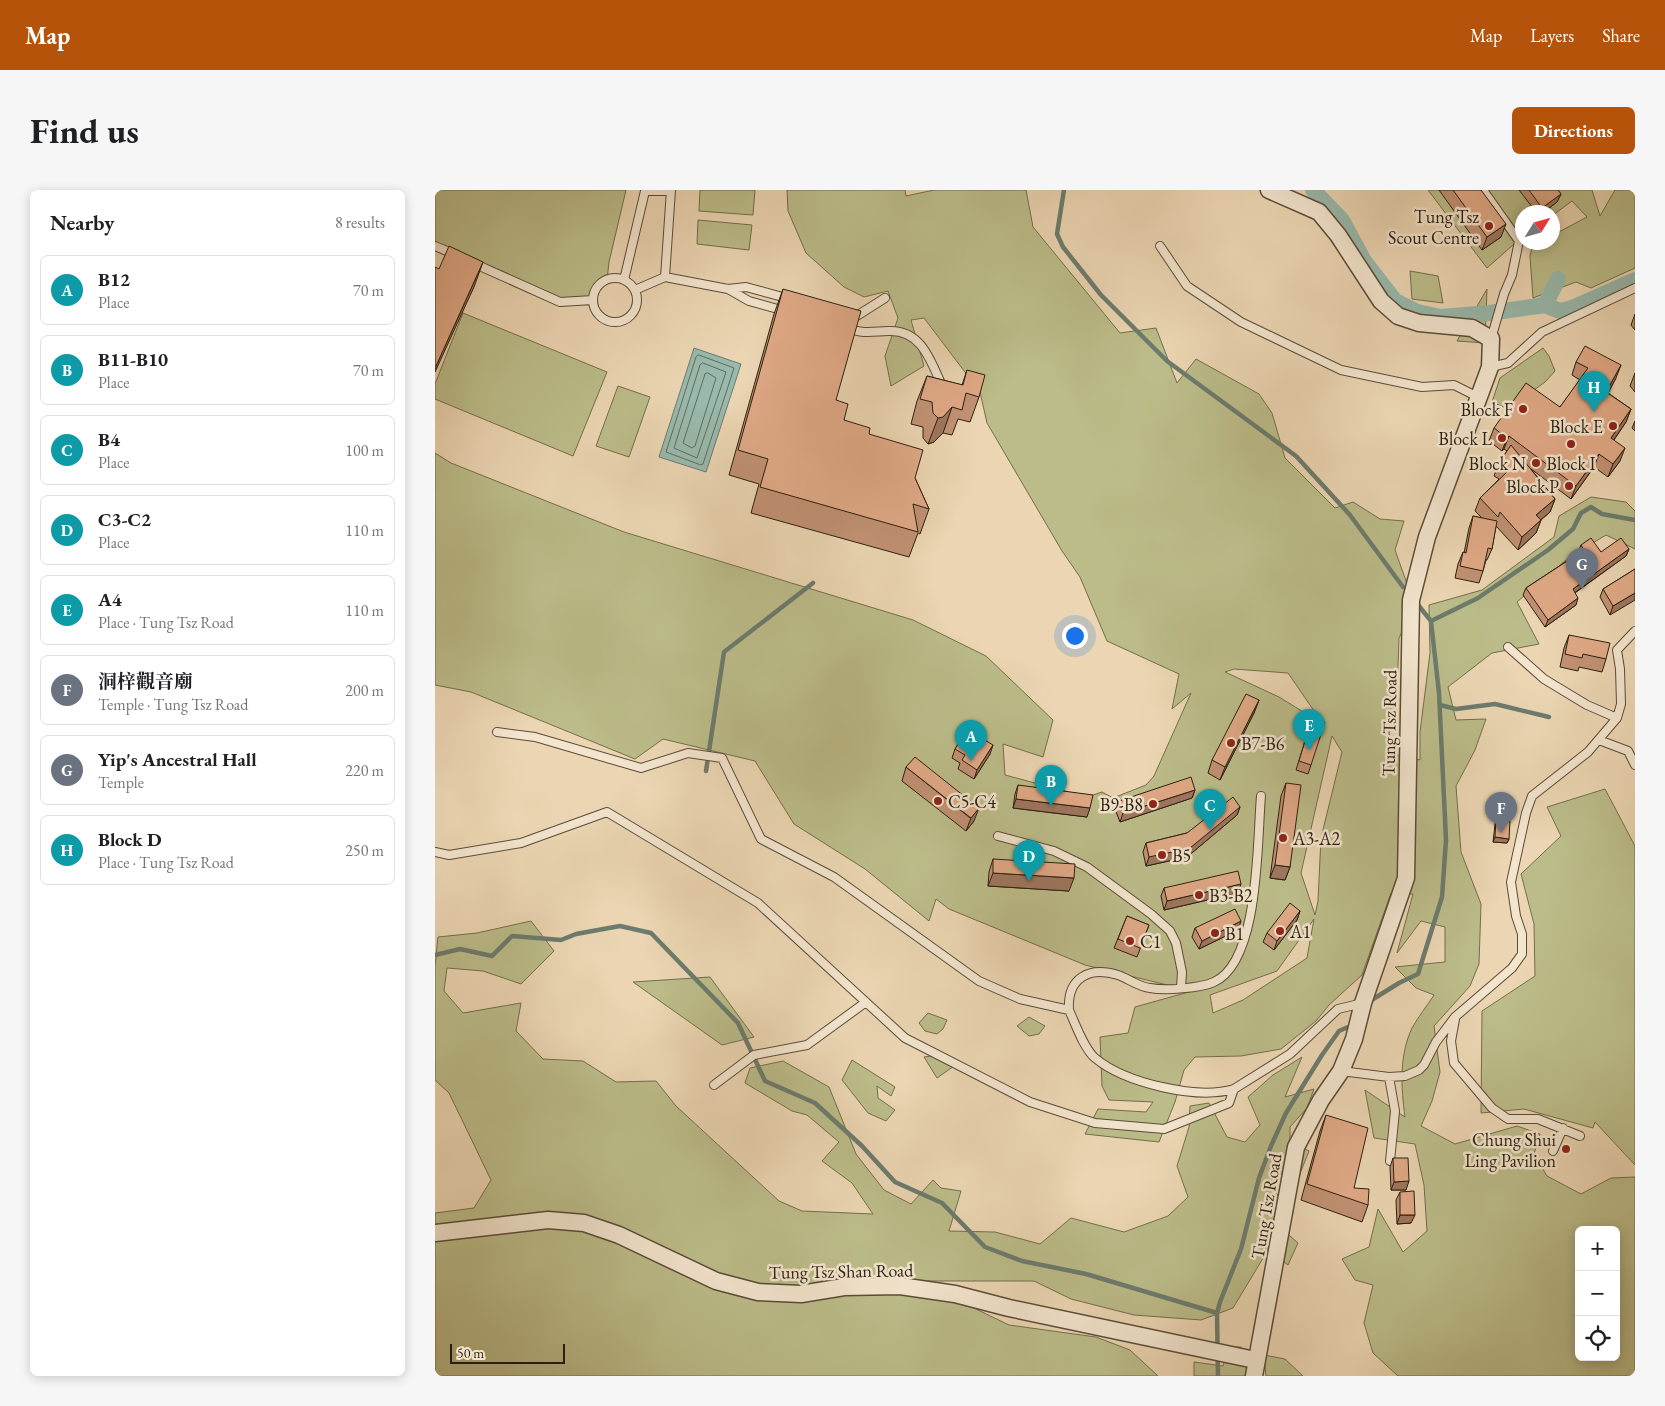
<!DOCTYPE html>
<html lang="en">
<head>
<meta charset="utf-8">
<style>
	:root { --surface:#fff; --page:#f6f6f6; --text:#202124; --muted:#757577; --line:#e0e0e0; --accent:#b45309 }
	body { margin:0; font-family:"EB Garamond","Noto Serif TC",serif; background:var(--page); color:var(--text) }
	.controls { position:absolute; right:15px; bottom:15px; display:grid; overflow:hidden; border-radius:8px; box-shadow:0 2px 12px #0003 }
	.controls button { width:45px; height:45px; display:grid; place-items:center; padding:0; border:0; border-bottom:1px solid var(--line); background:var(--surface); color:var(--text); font:25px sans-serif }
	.compass { position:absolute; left:1080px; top:15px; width:45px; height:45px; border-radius:50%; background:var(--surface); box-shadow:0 2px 12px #0003; rotate:53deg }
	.scale { position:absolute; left:15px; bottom:12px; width:115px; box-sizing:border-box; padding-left:5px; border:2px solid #2b1f0f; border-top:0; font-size:14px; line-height:18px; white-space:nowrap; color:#2b1f0f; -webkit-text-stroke:4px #f2e4cd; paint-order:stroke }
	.you { position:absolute; left:639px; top:445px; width:18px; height:18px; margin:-12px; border:4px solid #fff; border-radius:50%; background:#1a73e8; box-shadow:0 0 0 8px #1a73e833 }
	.badge { display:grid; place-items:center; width:32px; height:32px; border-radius:50%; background:var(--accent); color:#fff; font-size:16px; font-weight:700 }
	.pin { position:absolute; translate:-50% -41px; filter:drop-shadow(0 1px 2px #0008) }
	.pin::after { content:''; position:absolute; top:26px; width:18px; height:15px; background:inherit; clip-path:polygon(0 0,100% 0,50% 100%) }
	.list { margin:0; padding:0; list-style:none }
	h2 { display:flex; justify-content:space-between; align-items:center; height:65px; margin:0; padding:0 20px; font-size:21px }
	h2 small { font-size:16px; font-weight:400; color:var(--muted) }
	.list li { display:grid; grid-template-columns:32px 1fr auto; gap:15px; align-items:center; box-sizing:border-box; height:70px; margin:0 10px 10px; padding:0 10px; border:1px solid var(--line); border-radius:8px }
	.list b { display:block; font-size:19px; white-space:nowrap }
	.list p { margin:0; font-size:16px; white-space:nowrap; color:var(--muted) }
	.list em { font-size:16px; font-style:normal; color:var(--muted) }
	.icon { flex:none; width:28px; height:28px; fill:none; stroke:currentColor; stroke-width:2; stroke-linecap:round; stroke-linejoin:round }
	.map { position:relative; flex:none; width:1200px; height:1186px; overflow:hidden; border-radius:8px }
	header { display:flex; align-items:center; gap:30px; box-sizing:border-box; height:70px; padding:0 25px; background:var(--accent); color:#fff }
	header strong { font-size:24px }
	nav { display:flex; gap:28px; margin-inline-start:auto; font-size:18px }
	.intro { display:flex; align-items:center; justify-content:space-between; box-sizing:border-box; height:120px; padding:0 30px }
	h1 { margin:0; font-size:35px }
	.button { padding:12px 22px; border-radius:8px; background:var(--accent); color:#fff; font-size:18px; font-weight:700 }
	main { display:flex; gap:30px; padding:0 30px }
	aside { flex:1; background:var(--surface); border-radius:8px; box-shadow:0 2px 12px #0003 }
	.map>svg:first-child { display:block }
	.green { fill:#bbbc89; stroke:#736e4c; fill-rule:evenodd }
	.water { fill:#98b9ac; stroke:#6c7b6d }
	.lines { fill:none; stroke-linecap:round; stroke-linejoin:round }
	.shore { stroke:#626c5e; stroke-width:1 }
	.stream { stroke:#6c7b6d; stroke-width:4.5 }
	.canal { stroke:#98b9ac; stroke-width:16 }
	.service-casing { stroke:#5b4c38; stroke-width:10 }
	.minor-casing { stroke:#5b4c38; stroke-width:19 }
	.service { stroke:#f2e4cd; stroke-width:8 }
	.minor { stroke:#f2e4cd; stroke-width:16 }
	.wall { fill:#c19173; stroke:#2b1f0f }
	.shaded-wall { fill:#9d765e; stroke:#2b1f0f }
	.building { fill:#e0a986; stroke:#2b1f0f }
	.poi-dot { fill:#8f2418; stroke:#f2e4cd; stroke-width:2 }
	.labels { text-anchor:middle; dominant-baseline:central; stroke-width:5; stroke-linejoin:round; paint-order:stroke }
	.poi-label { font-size:18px; fill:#2b1f0f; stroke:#f2e4cd; text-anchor:end }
	.street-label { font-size:18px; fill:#2b1f0f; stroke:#f2e4cd }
</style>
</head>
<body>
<header>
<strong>Map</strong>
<nav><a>Map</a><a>Layers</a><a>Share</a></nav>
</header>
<div class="intro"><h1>Find us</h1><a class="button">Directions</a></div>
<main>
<aside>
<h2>Nearby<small>8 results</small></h2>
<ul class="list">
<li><span class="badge" style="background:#0f9aa8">A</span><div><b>B12</b><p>Place</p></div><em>70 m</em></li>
<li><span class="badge" style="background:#0f9aa8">B</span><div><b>B11-B10</b><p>Place</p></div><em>70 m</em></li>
<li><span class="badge" style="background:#0f9aa8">C</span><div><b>B4</b><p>Place</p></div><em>100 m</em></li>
<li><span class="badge" style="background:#0f9aa8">D</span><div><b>C3-C2</b><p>Place</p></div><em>110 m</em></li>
<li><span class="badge" style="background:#0f9aa8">E</span><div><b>A4</b><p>Place · Tung Tsz Road</p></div><em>110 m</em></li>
<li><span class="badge" style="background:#6b7280">F</span><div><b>洞梓觀音廟</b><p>Temple · Tung Tsz Road</p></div><em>200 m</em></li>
<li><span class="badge" style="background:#6b7280">G</span><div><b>Yip's Ancestral Hall</b><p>Temple</p></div><em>220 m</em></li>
<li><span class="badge" style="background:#0f9aa8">H</span><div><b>Block D</b><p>Place · Tung Tsz Road</p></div><em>250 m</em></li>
</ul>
</aside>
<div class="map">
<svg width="1200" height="1186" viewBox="0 0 1200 1186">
	<rect width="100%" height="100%" fill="#ebd5b2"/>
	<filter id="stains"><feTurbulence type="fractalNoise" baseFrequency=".004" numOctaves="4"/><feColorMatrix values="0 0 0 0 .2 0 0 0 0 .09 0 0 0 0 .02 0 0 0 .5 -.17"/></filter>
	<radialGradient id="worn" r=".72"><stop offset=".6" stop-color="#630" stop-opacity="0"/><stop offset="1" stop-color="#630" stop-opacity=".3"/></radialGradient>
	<path class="green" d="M0 0H191L174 72 172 90 161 99 158 110 125 112 0 56Z
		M265 0H320L318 25 264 21Z
		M352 0H470L471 6 499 0H591L598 37 685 143 721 138 742 193 761 169 824 204 837 223 850 268 900 318 918 312 945 329 969 331 960 360 980 416 964 448 961 531 954 543 958 564 985 570V542L995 463 994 415 1047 400 1119 347 1124 326 1156 307 1191 312 1200 321V359L1171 345 1136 366 1082 412 1104 454 1057 463 1013 497 1021 530 1051 529 1040 560 1021 596 1026 662 1046 714 1044 774 1035 796 999 836 1005 882 997 911 986 936 1020 954 1082 936 1105 944 1099 964 1112 986 1146 1004 1176 988 1200 987V1186H963L938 1163 929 1133 938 1095 920 1090 907 1069 934 1057 943 1019 968 1062 992 1041 989 995 980 954 939 948 930 900 970 927C966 897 964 866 977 838 983 827 992 816 999 805L981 798 960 777 1010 772V737L986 731 962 763 978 704 956 703 927 785 894 815 881 831 846 859 806 866 760 867 749 880 740 912 724 952 650 944 663 919 711 922 718 912 674 910 667 896 665 847 693 843 700 817 757 801 650 775 514 719 501 709 494 731 430 679 359 634 320 571 228 549 200 569 36 502 0 495V263L16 273 189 342 478 430 551 466 618 530 608 567 568 554 570 585 652 607 667 602 678 608 711 595 719 586 756 503 737 519 744 484 672 451 645 387 627 361 552 233 545 202 489 128 476 130 489 176 456 196 450 166 463 128 453 101 429 107 409 97 371 63 353 21ZM799 479 853 483 888 534 844 507 790 482ZM897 546 907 562 886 648 883 711 880 725 866 683ZM879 729 872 768 808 810 778 823 775 805 842 781ZM1144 1040H1181V1167H1144Z
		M993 0H1157L1165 26 1180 0H1200V78L1156 98 1141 92 1098 108 1095 66 1098 53 1118 52V45L1152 27 1137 11 1118 25V22H1088L1087 47 1052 78Z
		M263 30 317 35 314 60 262 54Z
		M975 81 1003 86 1008 113 977 109Z
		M1052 99 1050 153 1022 151Z
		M28 123 172 182 138 266 0 209V194Z
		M1108 158 1114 166 1120 181 1110 192 1073 219 1057 212 1065 188Z
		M183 196 215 207 194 267 161 256Z
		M1170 599 1200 656V975L1160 932 1158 938 1089 919 1046 923 1047 821 1100 786 1099 734 1086 684 1126 646 1112 617Z
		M96 731 119 761 86 794 48 781 12 778 9 801 28 823 86 813 81 841 108 869 148 871 181 892 221 891 241 916 344 1011 367 1021 438 1024 417 993 387 971 404 952 372 925 357 921 310 893 315 878 348 871 394 897 421 964 449 1000 476 1014 498 990 506 998 526 1001 514 1041 560 1042 605 1054 636 1028 689 1042 733 1026 753 1007 742 976 754 937 755 916 774 913 792 947 810 952 825 935 813 907 838 885 867 867 850 907 879 899 872 918 855 937V951L874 961 862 991 841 982 837 999 859 1021 840 1033 863 1053 853 1075 833 1060 798 1118 766 1130 699 1125 636 1109 599 1091H483L574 1135 661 1147 695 1160 723 1186H0V1023L39 1018 56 990 14 903 0 890V777L3 747 42 743Z
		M275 787 319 847 287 855 198 792Z
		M493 823 512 830 508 839 502 844 490 841 484 833Z
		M594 827 610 836 604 844 594 846 582 836Z
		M511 864 519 876 502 888 489 867Z
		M417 870 460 897 456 906 442 896 443 908 460 920 451 931 433 923 407 890Z
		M793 1157H806L815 1186H759V1172L788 1176Z
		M829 1165 850 1169 868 1186H831Z"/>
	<path class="water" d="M259 158 306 174 271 282 224 267Z"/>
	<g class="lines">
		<path class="shore" d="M264 165 299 178 268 274 266 275 231 262 261 167Z
			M268 173 291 182 262 268 239 258 265 175Z
			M273 183 281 188 260 256 257 258 248 253 270 184Z"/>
		<path class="stream" d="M629 0 622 44 628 57 666 105 732 171 861 266 915 325 968 397
			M996 431 1043 408 1113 360 1138 339 1146 323 1156 317 1167 324 1200 330
			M1005 515 1021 519 1060 514 1114 527
			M271 581 289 462 378 393
			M0 765 25 759 57 766 77 746 126 750 141 744 185 736 216 743 303 833 330 891 380 913 427 956 460 992 507 1013 550 1057 587 1071 651 1084 782 1123
			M935 811 964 793 983 784 1007 707 1011 650 1004 503 996 431 984 416
			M783 1186 782 1123 785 1112 806 1059 824 988 836 956 851 923 887 865 904 841 913 837"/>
		<path class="canal" d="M878 0 907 30 929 71 960 111 982 122 1006 127 1054 123 1110 115 1125 121 1137 118 1200 90
			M1110 115 1123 89"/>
		<defs>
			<path id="service" d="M1048 0 1084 51 1077 85 1069 104 1056 149
				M0 56 21 65
				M725 56 752 96 806 132 906 180 987 197 1019 195 1043 207
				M38 73 125 112 158 110
				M230 87 236 0
				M158 110a22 22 0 1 1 44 0a22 22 0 1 1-44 0Z
				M189 90 210 1H235
				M293 99 314 111 350 121
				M200 100 230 87 293 99 311 97 355 109
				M416 126 420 127 450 108
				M411 138C430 144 434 142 453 141 487 139 496 172 508 198
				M1055 177 1073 173 1107 142 1200 98
				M1073 457 1109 489 1152 515 1182 528
				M62 542 100 547 206 578 253 563 287 568 326 649 399 687 544 791 585 809 634 820
				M1164 550 1193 561 1200 575
				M563 646 619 661 652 677 716 724 735 741 741 753 747 782 746 797
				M0 662 14 665 86 653 172 622 323 713 470 848 595 912 660 933 729 939 794 913 799 899 855 864 903 819 928 813
				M1020 829 1016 851 1019 873 1057 918 1073 929H1103L1145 946
				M906 881 954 887 970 886 984 880 989 875 1001 852 1020 827 1077 778 1087 764V744L1081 726 1076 692 1091 623 1097 606 1153 562 1182 528 1186 514 1185 479 1182 460 1200 441
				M954 887 960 921 955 971
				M279 895 319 865 372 855 431 812
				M799 899C762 910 690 893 660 868 649 859 640 833 634 820 632 788 654 776 683 785 694 789 704 797 715 798 730 801 766 798 779 792 825 772 822 649 826 606
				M1118 961 1128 938"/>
			<path id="minor" d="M0 1043 113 1030 149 1033 184 1045 281 1091 323 1102 366 1104 409 1097 465 1096 520 1104 574 1118 820 1170
				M819 1186 861 957 886 910 906 881 919 849 928 813 971 688 976 410 992 347 1055 177 1056 149 1037 138 984 133 963 126 946 111 903 45 884 22 834 0"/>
		</defs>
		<use href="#service" class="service-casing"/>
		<use href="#minor" class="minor-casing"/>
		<use href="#service" class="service"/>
		<use href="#minor" class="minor"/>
	</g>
	<path class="wall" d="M1004 0H1046L1066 47 1047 60Z
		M1084 0H1123L1126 4 1122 12 1109 22H1101Z
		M348 99 401 210 409 230 434 244 480 288 494 319 485 344 483 343 474 367 316 323 324 294 294 285 339 124Z
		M1200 124V140L1196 135Z
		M1141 172 1181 188 1173 203 1196 219 1191 232 1179 250 1185 271 1173 287 1159 277 1136 309 1096 279 1120 309 1115 322 1106 330 1101 343 1083 360 1061 336 1057 359 1052 370H1051L1048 381 1044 393 1020 388 1023 374 1028 362 1029 363 1034 338 1038 326 1047 328 1040 321 1045 308 1064 289 1059 286 1064 273 1072 261 1069 259 1067 261 1054 251 1059 238 1125 217 1145 190 1137 185Z
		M532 180 544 207 535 232 523 229 517 245 508 243 499 252 493 254 488 248V237L476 234 482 211 492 186 527 195Z
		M1200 183V202L1195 196Z
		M1200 231V241L1197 238Z
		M1146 355 1166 362 1194 359 1191 366 1140 403 1141 415 1110 437 1088 405 1091 398 1144 363 1143 362Z
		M1200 379 1175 425 1165 407 1168 399Z
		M1134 445 1171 469 1167 482 1144 477 1143 481 1125 477 1129 458Z
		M824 510 819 523 785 590 773 583 777 570Z
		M877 528 876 575 873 584 861 580Z
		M529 550 555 564 539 589 523 579 525 573 517 568 520 559Z
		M471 577 539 631 531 641 467 591Z
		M851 593 855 677 850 690 835 688 846 606Z
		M583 595 652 627 578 618 580 604Z
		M760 600 757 608 685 632 680 619 684 611Z
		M805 617 802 625 752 667 711 676 708 662 711 653 752 643Z
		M1061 629 1074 649 1072 653 1058 652 1060 634Z
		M558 669 634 701 553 696 554 682Z
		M729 698 803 703 729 720 726 706Z
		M865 721 862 730 839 760 828 752 832 743Z
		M692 726 714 735 702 767 679 758Z
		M760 738 803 740 764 759 757 747Z
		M891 925 919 998 933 1015 927 1032 866 1010 885 941Z
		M958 968 971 1000H956L955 977Z
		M965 1002 976 1033 962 1034 961 1010Z"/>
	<path class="shaded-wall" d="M1126 4 1122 12 1109 22H1105L1107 18Z
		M1071 34 1066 47 1047 60 1052 47Z
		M48 72 39 97 0 182 1 176Z
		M1186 175 1181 188 1167 215 1171 202Z
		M517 217 508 243 499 252 493 254 503 228Z
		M1196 219 1191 232 1171 261 1176 248Z
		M1074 246 1069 259 1067 261 1072 248Z
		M1190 258 1185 271 1173 287 1178 274Z
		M1164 264 1159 277 1136 309 1141 296Z
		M1120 309 1115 322 1096 338 1101 325Z
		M1106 330 1101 343 1083 360 1087 347Z
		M1194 359 1191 366 1135 406 1138 399Z
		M1200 403V410L1175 425 1178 416Z
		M1143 408 1141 415 1110 437 1113 430Z
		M824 510 819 523 785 590 790 577Z
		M558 555 555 564 539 589 542 580Z
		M760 600 757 608 685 632 688 623Z
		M581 609 655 618 652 627 578 618Z
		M805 617 802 625 752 667 711 676 714 667Z
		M544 618 539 631 531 641 536 628Z
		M1060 647 1074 649 1072 653 1058 652Z
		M840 675 855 677 850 690 835 688Z
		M558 683 639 688 634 701 553 696Z
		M806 694 803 703 729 720 732 711Z
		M865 721 862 730 839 760 842 751Z
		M806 731 803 740 764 759 767 751Z
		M974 991 971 1000H956L959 992Z
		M965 1025H980L976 1033 962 1034Z"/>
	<path class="building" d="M1018 0H1046L1071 34 1052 47Z
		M1094 0H1123L1126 4 1107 18Z
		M14 56 48 72 1 176H0V77L4 79Z
		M348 99 426 121 401 210 413 214 409 230 435 238 434 244 488 260 480 288 494 319 478 314 483 342 325 297 333 269 303 260Z
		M1150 156 1186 175 1171 202 1196 219 1176 248 1190 258 1178 274 1164 264 1141 296 1074 246 1072 248 1059 238 1091 193 1125 217 1153 178 1141 172Z
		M532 180 550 185 544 207 531 203 527 220 517 217 508 227 503 228 498 223 497 212 485 209 492 186 528 195Z
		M1076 255 1120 309 1101 325 1106 330 1087 347 1065 322 1063 327 1045 308 1074 280 1064 273Z
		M1038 326 1062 331 1057 359 1053 358 1048 381 1025 376 1028 362 1031 363Z
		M1156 348 1166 362 1186 348 1194 359 1138 399 1143 408 1113 430 1091 398 1149 360 1146 355Z
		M1200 379V403L1178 416 1168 399Z
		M1134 445 1175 453 1171 469 1148 464 1147 468 1130 464Z
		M811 504 824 510 790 577 777 570Z
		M877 528 890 532 876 575 864 571Z
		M535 541 558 555 542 580 527 570 530 565 520 559 526 549 529 550Z
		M480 567 544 618 536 628 471 577Z
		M756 587 760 600 688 623 684 611Z
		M851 593 866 595 855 677 840 675Z
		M583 595 658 605 655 618 581 609Z
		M798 607 805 617 755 658 714 667 711 653 752 643Z
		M1061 629 1075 631 1074 649 1060 647Z
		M558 669 640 674 639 688 558 683Z
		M803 681 806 694 732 711 729 698Z
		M855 713 865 721 842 751 832 743Z
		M800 719 806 731 767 751 760 738Z
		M692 726 714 735 705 758 683 749Z
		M891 925 933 938 919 998 934 999 933 1015 872 994Z
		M958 968H973L974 991 959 992Z
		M979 1001 980 1025H965V1002Z"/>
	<g class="poi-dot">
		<circle cx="1054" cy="36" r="5"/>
		<circle cx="1088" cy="219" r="5"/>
		<circle cx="1178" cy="236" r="5"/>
		<circle cx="1067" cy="248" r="5"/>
		<circle cx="1136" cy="254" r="5"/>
		<circle cx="1101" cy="273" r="5"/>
		<circle cx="1134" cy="296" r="5"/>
		<circle cx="796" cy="553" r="5"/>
		<circle cx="503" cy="611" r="5"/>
		<circle cx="718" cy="614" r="5"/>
		<circle cx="848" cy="648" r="5"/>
		<circle cx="727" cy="665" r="5"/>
		<circle cx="764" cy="705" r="5"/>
		<circle cx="845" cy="741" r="5"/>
		<circle cx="780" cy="743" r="5"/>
		<circle cx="695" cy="751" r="5"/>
		<circle cx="1131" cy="959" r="5"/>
	</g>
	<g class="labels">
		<g class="poi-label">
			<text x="1044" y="26">Tung Tsz<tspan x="1044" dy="21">Scout Centre</tspan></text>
			<text x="1078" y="219">Block F</text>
			<text x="1168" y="236">Block E</text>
			<text x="1057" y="248">Block L</text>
			<text x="1091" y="273">Block N</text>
			<text x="1136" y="273" text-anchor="middle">Block I</text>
			<text x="1124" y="296">Block P</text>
			<text x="806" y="553" text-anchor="start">B7-B6</text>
			<text x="513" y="611" text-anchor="start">C5-C4</text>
			<text x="708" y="614">B9-B8</text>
			<text x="858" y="648" text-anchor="start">A3-A2</text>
			<text x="737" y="665" text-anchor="start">B5</text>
			<text x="774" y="705" text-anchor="start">B3-B2</text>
			<text x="855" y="741" text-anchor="start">A1</text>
			<text x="790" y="743" text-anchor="start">B1</text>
			<text x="705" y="751" text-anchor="start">C1</text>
			<text x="1121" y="949">Chung Shui<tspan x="1121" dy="21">Ling Pavilion</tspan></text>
		</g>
		<g class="street-label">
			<text transform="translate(954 533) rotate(-89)">Tung Tsz Road</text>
			<text transform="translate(831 1016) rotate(-80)">Tung Tsz Road</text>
			<text transform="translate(406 1081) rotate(-1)">Tung Tsz Shan Road</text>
		</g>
	</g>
	<rect width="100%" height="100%" filter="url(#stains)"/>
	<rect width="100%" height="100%" fill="url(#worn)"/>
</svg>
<div class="controls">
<button>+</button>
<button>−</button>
<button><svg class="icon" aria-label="locate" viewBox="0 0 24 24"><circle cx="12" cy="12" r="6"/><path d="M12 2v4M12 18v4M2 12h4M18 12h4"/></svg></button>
</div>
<svg class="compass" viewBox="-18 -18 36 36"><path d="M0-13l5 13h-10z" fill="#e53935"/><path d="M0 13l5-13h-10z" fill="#757577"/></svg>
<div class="scale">50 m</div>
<div class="you"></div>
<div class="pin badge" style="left:536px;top:571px;background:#0f9aa8">A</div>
<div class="pin badge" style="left:616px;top:616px;background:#0f9aa8">B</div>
<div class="pin badge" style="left:775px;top:640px;background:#0f9aa8">C</div>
<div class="pin badge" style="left:594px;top:691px;background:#0f9aa8">D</div>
<div class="pin badge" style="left:874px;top:560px;background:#0f9aa8">E</div>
<div class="pin badge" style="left:1066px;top:643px;background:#6b7280">F</div>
<div class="pin badge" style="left:1147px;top:399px;background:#6b7280">G</div>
<div class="pin badge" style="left:1159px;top:222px;background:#0f9aa8">H</div>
</div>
</main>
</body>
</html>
